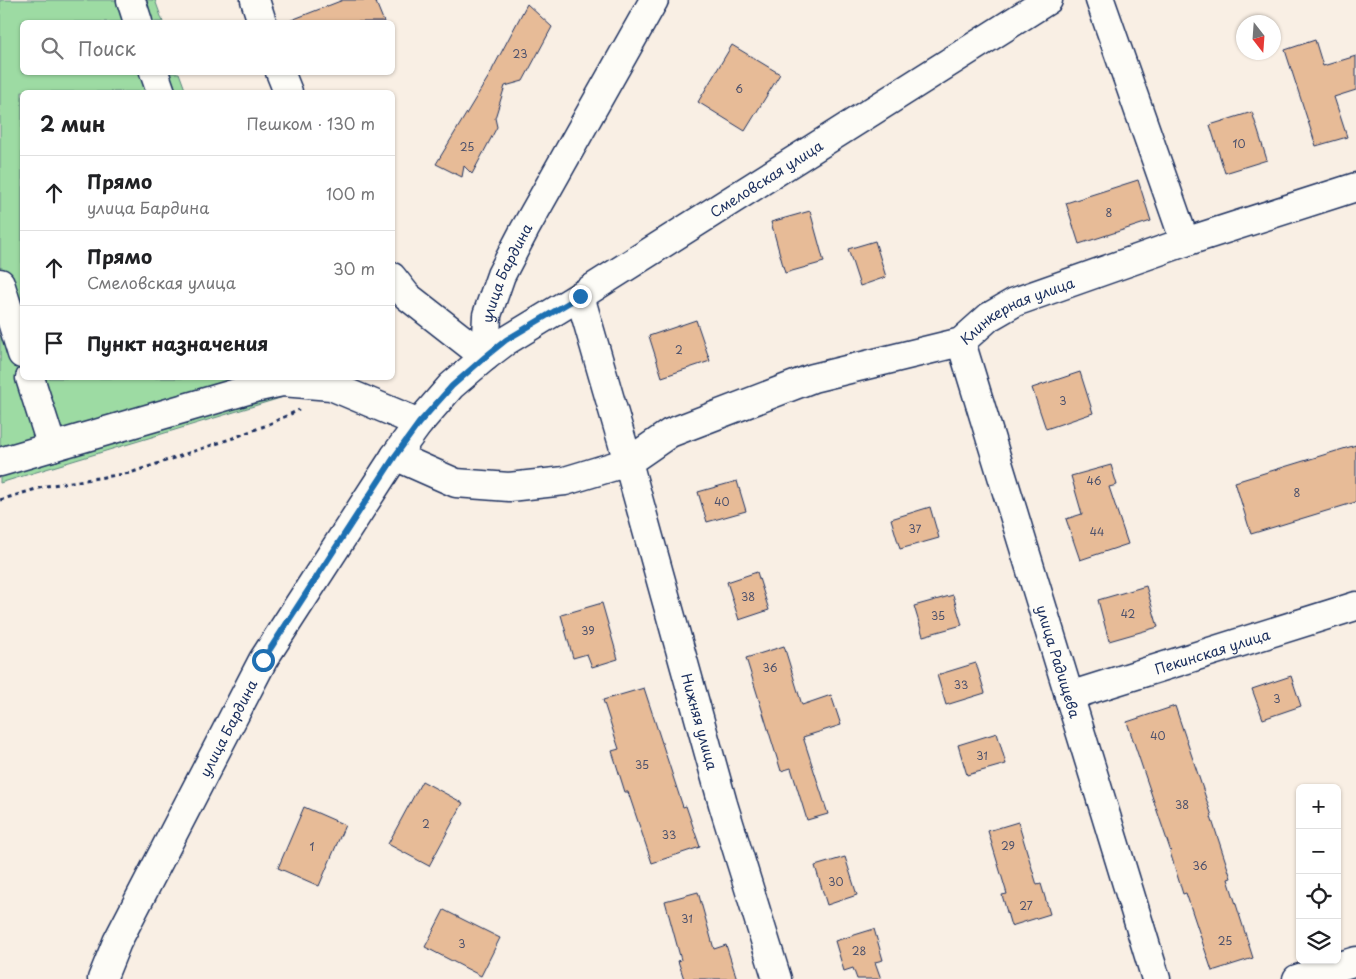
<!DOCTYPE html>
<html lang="ru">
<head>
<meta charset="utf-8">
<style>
	:root { --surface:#fff; --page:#f6f6f6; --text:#202124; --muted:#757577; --line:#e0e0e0 }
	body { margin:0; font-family:"Playpen Sans",sans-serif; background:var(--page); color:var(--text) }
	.controls { position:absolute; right:15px; bottom:15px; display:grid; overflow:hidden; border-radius:8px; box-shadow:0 1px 4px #0004 }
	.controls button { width:45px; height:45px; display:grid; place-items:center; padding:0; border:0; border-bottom:1px solid var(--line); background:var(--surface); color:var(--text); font:25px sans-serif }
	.compass { position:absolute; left:1236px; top:15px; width:45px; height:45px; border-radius:50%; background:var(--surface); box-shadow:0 1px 4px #0004; rotate:163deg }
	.stop { position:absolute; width:15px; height:15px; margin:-11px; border:4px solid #1f6fb2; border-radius:50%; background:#fff }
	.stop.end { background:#1f6fb2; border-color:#fff; box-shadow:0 1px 5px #0008 }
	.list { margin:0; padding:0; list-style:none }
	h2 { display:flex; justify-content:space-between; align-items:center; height:65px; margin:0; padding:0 20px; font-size:21px }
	h2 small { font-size:16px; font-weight:400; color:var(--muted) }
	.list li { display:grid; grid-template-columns:32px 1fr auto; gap:15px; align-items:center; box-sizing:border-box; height:75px; padding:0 20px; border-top:1px solid var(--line) }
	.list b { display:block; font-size:19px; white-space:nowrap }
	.list p { margin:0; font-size:16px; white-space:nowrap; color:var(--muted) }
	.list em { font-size:16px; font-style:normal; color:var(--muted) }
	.icon { flex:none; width:28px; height:28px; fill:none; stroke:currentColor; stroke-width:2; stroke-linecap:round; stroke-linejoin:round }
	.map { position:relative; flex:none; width:1356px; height:979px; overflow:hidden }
	.search { position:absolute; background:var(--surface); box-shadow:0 1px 4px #0004; left:20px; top:20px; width:375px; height:55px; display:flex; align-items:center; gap:12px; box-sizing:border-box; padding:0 18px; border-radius:8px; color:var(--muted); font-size:19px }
	.panel { position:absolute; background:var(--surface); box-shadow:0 1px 4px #0004; left:20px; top:90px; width:375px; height:290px; border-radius:8px }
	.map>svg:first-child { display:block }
	.green { fill:#9ddba3; stroke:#5c8580 }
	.building { fill:#e7bb97; stroke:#1b2f5e }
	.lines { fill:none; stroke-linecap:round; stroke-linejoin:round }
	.minor-casing { stroke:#1b2f5e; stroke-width:31 }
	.path { stroke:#1b2f5e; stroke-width:3; stroke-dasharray:4 4; stroke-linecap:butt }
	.minor { stroke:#fdfcf7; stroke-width:28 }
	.route { stroke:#1f6fb2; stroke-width:6 }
	.labels { text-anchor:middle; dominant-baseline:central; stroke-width:4; stroke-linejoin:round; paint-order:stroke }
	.number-label { font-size:11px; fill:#4e526c }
	.street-label { font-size:14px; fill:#1b2f5e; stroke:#fdfcf7 }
</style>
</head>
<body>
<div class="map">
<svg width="1356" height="979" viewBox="0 0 1356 979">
	<rect width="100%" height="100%" fill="#f9efe4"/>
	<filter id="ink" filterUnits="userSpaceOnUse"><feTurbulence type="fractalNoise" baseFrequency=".02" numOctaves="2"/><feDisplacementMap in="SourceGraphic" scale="10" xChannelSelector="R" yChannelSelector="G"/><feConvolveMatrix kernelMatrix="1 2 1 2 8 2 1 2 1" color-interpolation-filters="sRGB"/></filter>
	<g filter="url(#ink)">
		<path class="green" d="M0 0H155L163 22H22V72L179 73 186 92H22V378H281L287 396 0 483Z"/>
		<path class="building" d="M343 0H375L384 22H289V21Z
			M527 4 552 27 523 81 505 86 495 118 497 127 472 174 464 166 462 177 436 164 492 71V70Z
			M1315 40 1323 66 1356 56V90L1334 97 1347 137 1316 146 1285 50Z
			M732 45 780 74 745 131 698 102Z
			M1252 112 1267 160 1225 173 1210 125Z
			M1138 180 1151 221 1079 244 1066 203Z
			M810 211 824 262 785 273 771 222Z
			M875 241 886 277 860 286 848 249Z
			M696 320 710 361 662 377 649 336Z
			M1080 372 1093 413 1046 429 1032 388Z
			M1356 445V502L1251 534 1235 482Z
			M1111 465 1117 485 1109 487 1128 544 1080 560 1066 519 1082 514 1071 476Z
			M737 481 746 511 707 522 698 492Z
			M930 507 939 538 900 549 891 519Z
			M757 572 769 610 739 620 727 582Z
			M1146 586 1158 627 1109 641 1098 600Z
			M953 595 962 625 923 636 914 606Z
			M602 603 618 659 592 667 587 654 573 658 561 615Z
			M784 646 802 705 831 695 841 725 803 737 828 814 807 820 791 768 781 771 746 658Z
			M976 663 985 693 946 705 937 675Z
			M1291 676 1301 706 1263 719 1252 689Z
			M644 688 683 807 686 806 700 847 652 863 628 792H625L612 751 619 749 603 700Z
			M1175 706 1212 816 1211 817 1231 878 1228 879 1253 958 1212 971 1186 893 1183 894 1170 852H1171L1127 722Z
			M997 733 1006 764 967 775 958 745Z
			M422 781 463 803 429 866 388 844Z
			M304 807 345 825 319 886 278 868Z
			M1018 822 1037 885 1041 884 1050 914 1011 926 1002 895 1007 894 988 831Z
			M845 857 857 895 827 905 815 866Z
			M698 892 714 949 726 945 737 979H684L678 961 681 960 665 901Z
			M444 910 500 938 481 976 425 947Z
			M874 929 883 960 875 962 881 979H857L853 968 844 971 835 941Z"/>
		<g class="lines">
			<defs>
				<g id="minor">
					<path d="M131 0 138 22"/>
					<path d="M255 0 262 22"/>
					<path d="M1100 0 1185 242"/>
					<path d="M154 72 161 92"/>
					<path d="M280 72 288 92"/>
					<path d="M392 277 407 296 485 357"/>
					<path d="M0 283 22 354"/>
					<path id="s1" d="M580 296 628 462 723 804 777 979"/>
					<path id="s2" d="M961 342 1156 979"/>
					<path id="s3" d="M485 357 487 315 501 275 525 229 654 0"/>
					<path d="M30 378 52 447"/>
					<path id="s4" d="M395 456 456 483 509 487 565 481 628 462 670 433 813 378 961 342 989 317 1015 302 1185 242 1356 187"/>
					<path d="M0 462 254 388 282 382 331 386 419 423"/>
					<path id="s5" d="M1069 696 1356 606"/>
					<path id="s6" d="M102 979 117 942 263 660 395 456 419 423 451 386 485 357 506 341 580 296 1048 0"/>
					<path d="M1297 979 1356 961"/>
				</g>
			</defs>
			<use href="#minor" class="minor-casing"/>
			<path class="path" d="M0 500 46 486 130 473 233 438 267 425 299 410"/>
			<use href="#minor" class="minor"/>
		</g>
	</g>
	<g class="lines" filter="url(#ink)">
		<path class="route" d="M263 660 395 456 419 423 452 386 485 357 506 340 580 296"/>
	</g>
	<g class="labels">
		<g class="number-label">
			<text x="520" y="53">23</text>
			<text x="739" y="88">6</text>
			<text x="1239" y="143">10</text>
			<text x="467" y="146">25</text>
			<text x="1109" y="212">8</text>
			<text x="679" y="349">2</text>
			<text x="1063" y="400">3</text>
			<text x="1094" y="480">46</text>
			<text x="1297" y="492">8</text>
			<text x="722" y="501">40</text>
			<text x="915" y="528">37</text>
			<text x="1097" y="531">44</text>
			<text x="748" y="596">38</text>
			<text x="1128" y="613">42</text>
			<text x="938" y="615">35</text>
			<text x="588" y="630">39</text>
			<text x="770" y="667">36</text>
			<text x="961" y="684">33</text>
			<text x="1277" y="698">3</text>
			<text x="1158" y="735">40</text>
			<text x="982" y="755">31</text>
			<text x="642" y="764">35</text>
			<text x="1182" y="804">38</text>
			<text x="426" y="823">2</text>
			<text x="669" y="834">33</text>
			<text x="1008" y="845">29</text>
			<text x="312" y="846">1</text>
			<text x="1200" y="865">36</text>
			<text x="836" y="881">30</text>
			<text x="1026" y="905">27</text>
			<text x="687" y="918">31</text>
			<text x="1225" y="940">25</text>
			<text x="462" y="943">3</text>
			<text x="859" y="950">28</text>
		</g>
		<g class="street-label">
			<text stroke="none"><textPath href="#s6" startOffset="1068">Смеловская улица</textPath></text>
			<text stroke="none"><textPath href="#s3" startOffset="88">улица Бардина</textPath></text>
			<text stroke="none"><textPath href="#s4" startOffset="664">Клинкерная улица</textPath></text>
			<text stroke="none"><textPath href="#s5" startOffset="150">Пекинская улица</textPath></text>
			<text stroke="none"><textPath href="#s2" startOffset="334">улица Радищева</textPath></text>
			<text stroke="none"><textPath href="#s1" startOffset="442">Нижняя улица</textPath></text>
			<text stroke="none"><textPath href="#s6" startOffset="281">улица Бардина</textPath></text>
		</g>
	</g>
</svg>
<div class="controls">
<button>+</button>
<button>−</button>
<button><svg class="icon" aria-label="locate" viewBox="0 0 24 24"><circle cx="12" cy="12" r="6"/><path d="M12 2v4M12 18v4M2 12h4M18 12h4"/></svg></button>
<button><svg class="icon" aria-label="layers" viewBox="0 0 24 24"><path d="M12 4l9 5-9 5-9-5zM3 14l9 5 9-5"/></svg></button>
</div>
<svg class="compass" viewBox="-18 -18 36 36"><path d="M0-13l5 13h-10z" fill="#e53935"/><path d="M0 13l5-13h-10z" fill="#757577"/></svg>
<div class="stop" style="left:263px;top:660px"></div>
<div class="stop end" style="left:580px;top:296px"></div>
<div class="search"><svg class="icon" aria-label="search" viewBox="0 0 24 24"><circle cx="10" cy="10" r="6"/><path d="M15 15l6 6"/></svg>Поиск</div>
<section class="panel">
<h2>2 мин<small>Пешком · 130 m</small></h2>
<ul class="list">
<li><svg class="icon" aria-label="ahead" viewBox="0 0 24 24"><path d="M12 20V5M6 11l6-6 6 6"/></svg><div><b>Прямо</b><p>улица Бардина</p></div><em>100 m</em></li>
<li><svg class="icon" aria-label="ahead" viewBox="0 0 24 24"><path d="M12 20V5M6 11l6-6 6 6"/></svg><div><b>Прямо</b><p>Смеловская улица</p></div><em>30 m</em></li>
<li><svg class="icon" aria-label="arrive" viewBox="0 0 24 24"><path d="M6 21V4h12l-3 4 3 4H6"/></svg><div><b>Пункт назначения</b></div></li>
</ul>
</section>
</div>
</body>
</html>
